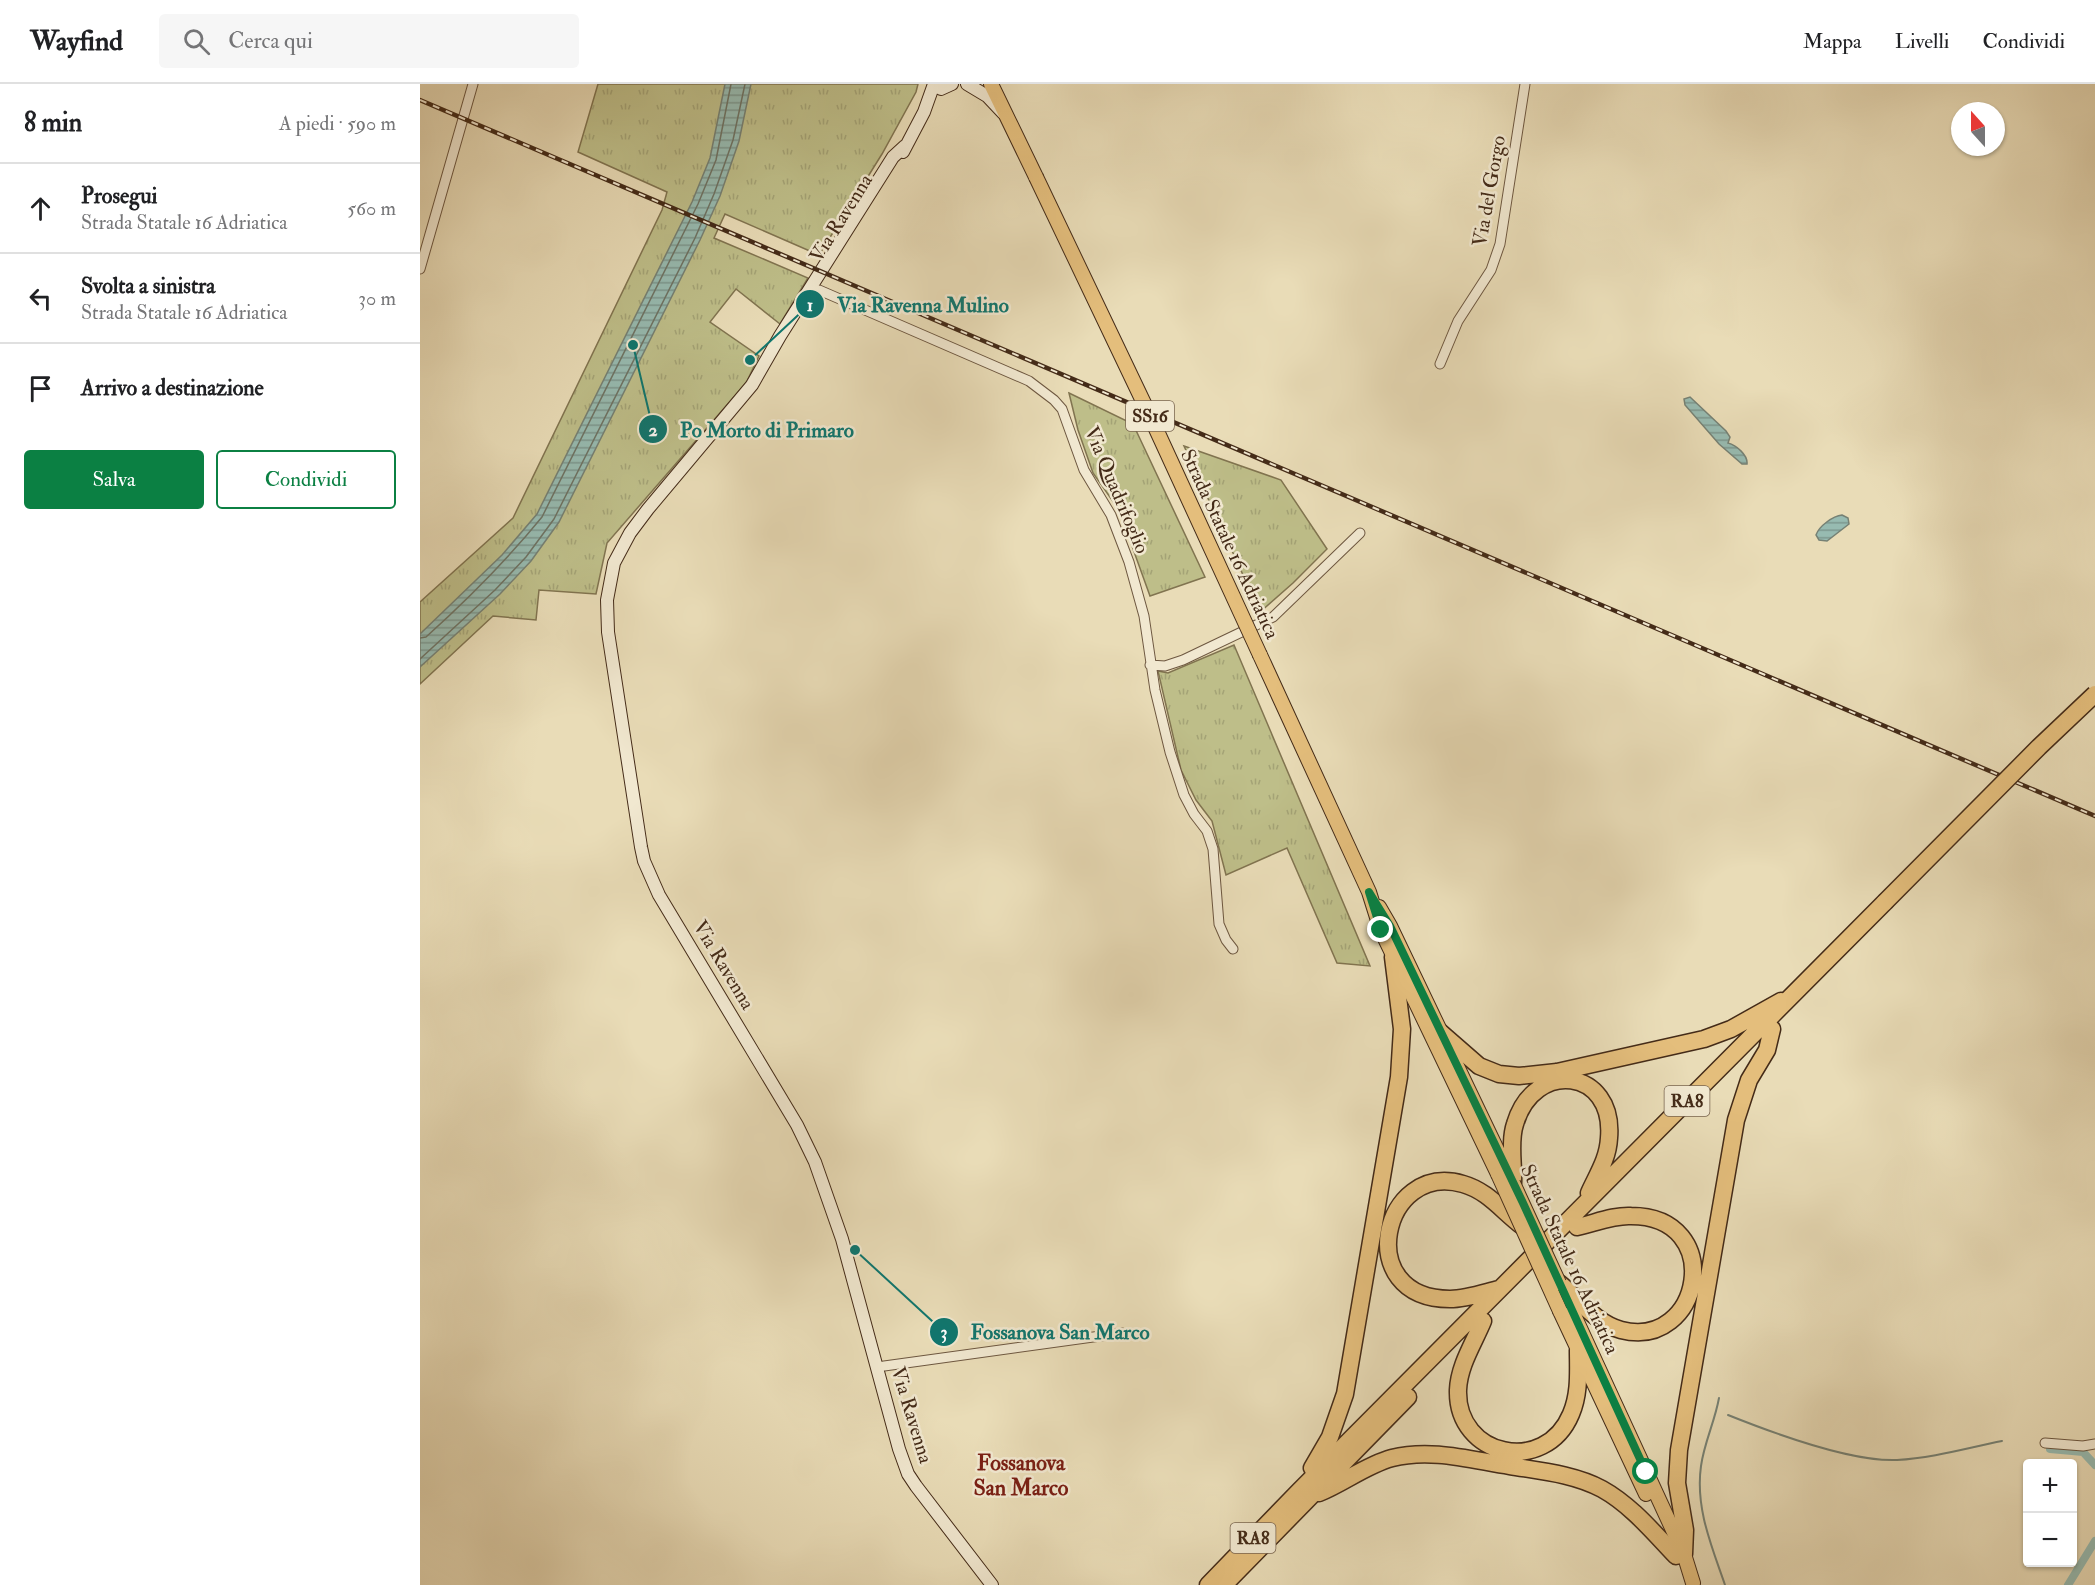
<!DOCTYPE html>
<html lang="it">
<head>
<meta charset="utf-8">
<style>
	:root { --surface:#fff; --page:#f6f6f6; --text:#202124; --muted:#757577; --line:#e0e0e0; --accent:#0b8043 }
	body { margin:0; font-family:"IM FELL Double Pica",serif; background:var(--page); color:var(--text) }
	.controls { position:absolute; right:18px; bottom:18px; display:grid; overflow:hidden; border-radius:6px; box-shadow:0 2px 4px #0004 }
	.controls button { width:54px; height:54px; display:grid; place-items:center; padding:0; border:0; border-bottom:2px solid var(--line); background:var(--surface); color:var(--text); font:30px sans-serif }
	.compass { position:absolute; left:1531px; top:18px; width:54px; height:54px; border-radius:50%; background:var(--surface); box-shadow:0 2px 4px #0004; rotate:339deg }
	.stop { position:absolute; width:18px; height:18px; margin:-14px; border:4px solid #0b8043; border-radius:50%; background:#fff }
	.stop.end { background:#0b8043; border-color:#fff; box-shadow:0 2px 6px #0008 }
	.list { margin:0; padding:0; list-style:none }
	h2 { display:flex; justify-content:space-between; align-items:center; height:78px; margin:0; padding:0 24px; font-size:26px }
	h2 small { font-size:20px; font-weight:400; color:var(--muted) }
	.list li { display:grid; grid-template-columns:39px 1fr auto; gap:18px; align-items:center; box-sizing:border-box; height:90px; padding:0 24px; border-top:2px solid var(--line) }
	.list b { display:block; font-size:22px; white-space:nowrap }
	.list p { margin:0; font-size:20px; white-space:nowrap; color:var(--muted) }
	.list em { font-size:20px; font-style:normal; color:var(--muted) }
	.actions { display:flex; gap:12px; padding:18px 24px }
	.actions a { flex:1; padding:14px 0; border:2px solid var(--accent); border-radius:6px; text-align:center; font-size:21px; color:var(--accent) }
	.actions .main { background:var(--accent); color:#fff }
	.icon { flex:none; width:33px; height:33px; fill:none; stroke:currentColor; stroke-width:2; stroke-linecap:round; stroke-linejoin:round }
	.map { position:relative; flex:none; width:1675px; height:1501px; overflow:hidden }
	header { display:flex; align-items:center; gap:36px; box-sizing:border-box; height:84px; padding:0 30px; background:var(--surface); border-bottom:2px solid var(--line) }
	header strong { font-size:28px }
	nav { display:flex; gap:33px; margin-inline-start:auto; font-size:21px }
	.search { width:420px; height:54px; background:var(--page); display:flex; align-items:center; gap:15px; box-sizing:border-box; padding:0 21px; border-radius:6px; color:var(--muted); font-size:22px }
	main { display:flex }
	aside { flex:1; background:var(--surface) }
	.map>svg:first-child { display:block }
	.park { fill:url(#park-tufts); stroke:#817450; stroke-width:1.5 }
	.water { fill:url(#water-rules); stroke:#768174; stroke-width:1.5 }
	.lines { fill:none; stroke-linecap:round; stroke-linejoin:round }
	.shore { stroke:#6e7364; stroke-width:1.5 }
	.stream { stroke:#768174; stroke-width:2 }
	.canal { stroke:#97bbb1; stroke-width:8 }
	.minor-casing { stroke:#6d5740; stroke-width:11 }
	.secondary-casing { stroke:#442b18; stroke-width:14 }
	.primary-casing { stroke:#442b18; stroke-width:16 }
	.motorway-casing { stroke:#442b18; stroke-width:19 }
	.minor { stroke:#f1e8d0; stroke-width:9 }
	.secondary { stroke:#f1e8d0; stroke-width:12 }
	.primary { stroke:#e4be7c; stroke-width:14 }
	.motorway { stroke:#e4be7c; stroke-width:16 }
	.rail-casing { stroke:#442b18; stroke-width:4.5 }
	.rail { stroke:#f1e8d0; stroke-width:2; stroke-dasharray:7; stroke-linecap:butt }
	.primary-bridge-casing { stroke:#442b18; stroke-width:16; stroke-linecap:butt }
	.motorway-bridge-casing { stroke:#442b18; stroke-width:19; stroke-linecap:butt }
	.primary-bridge { stroke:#e4be7c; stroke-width:14 }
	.motorway-bridge { stroke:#e4be7c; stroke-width:16 }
	.route { stroke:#0b8043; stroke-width:8 }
	.labels { text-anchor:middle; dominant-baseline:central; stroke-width:5; stroke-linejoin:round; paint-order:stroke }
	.shield { fill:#f1e8d0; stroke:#78644f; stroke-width:1.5 }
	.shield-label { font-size:18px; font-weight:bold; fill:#442b18 }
	.street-label { font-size:20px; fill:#442b18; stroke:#f1e8d0 }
	.quarter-label { font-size:22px; font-weight:bold; fill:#7a1f14; stroke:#f1e8d0 }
	.leader { fill:none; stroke:#0f766e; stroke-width:2 }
	.callout-dot { fill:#0f766e; stroke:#f1e8d0; stroke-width:2 }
	.mark-label { font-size:18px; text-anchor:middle; font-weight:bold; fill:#fff }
	.callout-label { font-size:21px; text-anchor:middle; font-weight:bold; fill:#0f766e; stroke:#f1e8d0; stroke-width:5; stroke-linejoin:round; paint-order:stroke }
</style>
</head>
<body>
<header>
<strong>Wayfind</strong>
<div class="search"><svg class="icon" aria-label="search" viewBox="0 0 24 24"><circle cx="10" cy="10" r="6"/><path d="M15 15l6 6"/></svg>Cerca qui</div>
<nav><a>Mappa</a><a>Livelli</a><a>Condividi</a></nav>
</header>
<main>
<aside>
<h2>8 min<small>A piedi · 590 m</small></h2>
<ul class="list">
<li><svg class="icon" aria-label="ahead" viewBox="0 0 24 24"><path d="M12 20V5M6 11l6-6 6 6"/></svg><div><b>Prosegui</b><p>Strada Statale 16 Adriatica</p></div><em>560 m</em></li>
<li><svg class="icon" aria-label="left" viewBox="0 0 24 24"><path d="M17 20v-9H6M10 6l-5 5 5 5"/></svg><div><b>Svolta a sinistra</b><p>Strada Statale 16 Adriatica</p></div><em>30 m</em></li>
<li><svg class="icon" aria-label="arrive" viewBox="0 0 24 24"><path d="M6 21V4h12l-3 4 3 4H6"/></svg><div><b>Arrivo a destinazione</b></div></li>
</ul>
<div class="actions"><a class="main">Salva</a><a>Condividi</a></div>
</aside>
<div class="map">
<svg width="1675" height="1501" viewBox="0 0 1675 1501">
	<defs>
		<pattern id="park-tufts" width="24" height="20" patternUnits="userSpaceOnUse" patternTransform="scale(1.5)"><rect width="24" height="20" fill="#bebe89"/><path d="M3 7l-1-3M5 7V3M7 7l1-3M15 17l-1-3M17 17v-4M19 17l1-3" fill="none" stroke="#a4a376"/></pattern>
		<pattern id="water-rules" width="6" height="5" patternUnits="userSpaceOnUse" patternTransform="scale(1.5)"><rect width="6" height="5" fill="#97bbb1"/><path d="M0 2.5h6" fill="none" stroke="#7d988f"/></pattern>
	</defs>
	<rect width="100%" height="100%" fill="#e9dcb7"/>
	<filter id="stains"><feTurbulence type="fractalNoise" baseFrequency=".00333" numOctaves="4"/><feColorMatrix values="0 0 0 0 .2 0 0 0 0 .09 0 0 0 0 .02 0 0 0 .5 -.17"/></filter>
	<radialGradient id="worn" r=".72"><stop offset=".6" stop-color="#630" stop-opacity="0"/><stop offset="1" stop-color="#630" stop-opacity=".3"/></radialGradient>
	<path class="park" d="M178 0H498L496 8 462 70 399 171 305 130 294 154 388 194 360 240 316 205 290 238 339 272 326 299 187 459 176 510 119 506 116 536 73 532 0 600V518L93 434 242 126 247 108 158 68Z
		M649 309 713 340 785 493 730 512 699 426 673 389 658 346Z
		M764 362 861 396 907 465 873 499 840 528Z
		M814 561 950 882 917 879 867 764 806 791 792 737 776 716 761 686 738 587 748 589Z"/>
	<path class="water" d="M305 0H331L319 57 300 112 280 156 139 438 111 477 80 510 0 583V550L82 471 117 430 272 118 290 74Z
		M1270 313 1306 347 1310 353 1308 359C1316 361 1328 371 1327 380H1322L1299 360 1265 321 1264 315Z
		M1422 431 1428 434 1429 440 1407 457 1399 456 1396 451C1399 442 1413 432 1422 431Z"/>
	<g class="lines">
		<path class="shore" d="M0 554 6 553C48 515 87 476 122 433L278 120 296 76 311 0
			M0 575 75 506 106 473 134 435 275 154 294 110 313 56 325 0"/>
		<path class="stream" d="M1299 1314C1295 1337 1284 1359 1281 1382 1275 1424 1292 1463 1305 1501
			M1308 1331C1353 1349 1430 1378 1477 1376 1513 1374 1547 1364 1582 1357"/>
		<path class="canal" d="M1630 1365 1663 1368 1675 1381
			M1648 1501 1675 1457"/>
		<defs>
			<path id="minor" d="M0 185 53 0
				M399 206 609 297 634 316 642 325 664 386 691 431 709 478 724 532 735 606 750 668 764 711 774 730 787 747 793 765 799 840 806 856 813 865
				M1020 280 1038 237 1071 186 1080 160 1105 0
				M730 581 745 582 763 576 853 533 940 449
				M457 1283 702 1249
				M1625 1359 1663 1362 1675 1360"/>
			<path id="secondary" d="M547 0 567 12 583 29
				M521 5 532 0
				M485 62 473 73 360 252 332 301 228 425 210 449 194 479 187 516 188 548 221 763 224 777 239 811 377 1041 395 1078 422 1155 479 1365 488 1390 496 1402 572 1501
				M483 68 504 28 514 0"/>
			<path id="primary" d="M571 0 616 93
				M840 571 949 808 961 846 1078 1090
				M959 823 970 842 1092 1097
				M1141 1203 1264 1470 1273 1499
				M1140 1227 1226 1410"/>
			<path id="motorway" d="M1020 948 1059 982 1079 990 1099 992 1137 988 1284 955 1311 945 1361 917
				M1093 1099C1094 1080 1089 1058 1095 1040 1114 975 1195 984 1189 1054 1188 1075 1177 1091 1169 1109
				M1139 1199C1159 1215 1175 1239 1201 1246 1282 1267 1307 1132 1211 1132 1194 1131 1175 1139 1157 1143
				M1079 1205C1063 1209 1046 1215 1030 1215 931 1215 962 1076 1043 1100 1068 1107 1082 1127 1102 1142
				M1063 1237C1054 1259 1039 1281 1038 1306 1036 1373 1125 1392 1151 1330 1160 1309 1158 1287 1158 1266
				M892 1384 910 1353 925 1310 979 993 982 945 973 873
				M899 1409C924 1399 946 1381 972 1374 1011 1364 1051 1376 1090 1382 1120 1387 1154 1390 1182 1405 1211 1421 1234 1449 1256 1472
				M1264 1470 1265 1446 1257 1399 1259 1366 1316 1036 1329 996 1347 966 1352 945
				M788 1501 879 1407 1465 818
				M804 1501 988 1313"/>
		</defs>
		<use href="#minor" class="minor-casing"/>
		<use href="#secondary" class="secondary-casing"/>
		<use href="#primary" class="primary-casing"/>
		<use href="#motorway" class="motorway-casing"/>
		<use href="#minor" class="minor"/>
		<use href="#secondary" class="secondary"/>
		<use href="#primary" class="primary"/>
		<use href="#motorway" class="motorway"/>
		<defs>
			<path id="rail" d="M0 16 1675 732"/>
		</defs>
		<use href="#rail" class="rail-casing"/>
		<use href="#rail" class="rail"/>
		<defs>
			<path id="primary-bridge" d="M616 93 731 334 840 571
				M1078 1090 1140 1227
				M1093 1099 1139 1199"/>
			<path id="motorway-bridge" d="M1465 818 1619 663 1675 610"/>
		</defs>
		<use href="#primary-bridge" class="primary-bridge-casing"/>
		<use href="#motorway-bridge" class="motorway-bridge-casing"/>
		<use href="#primary-bridge" class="primary-bridge"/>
		<use href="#motorway-bridge" class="motorway-bridge"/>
	</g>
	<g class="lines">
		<path class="route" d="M961 846 949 808 970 842 1103 1119 1226 1388"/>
	</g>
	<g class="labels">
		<g class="shield">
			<rect x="706" y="317" width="48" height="30" rx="4.5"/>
			<rect x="1244.5" y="1002" width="45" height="30" rx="4.5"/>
			<rect x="810.5" y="1439" width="45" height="30" rx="4.5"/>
		</g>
		<g class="shield-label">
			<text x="730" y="332">SS16</text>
			<text x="1267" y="1017">RA8</text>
			<text x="833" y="1454">RA8</text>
		</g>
		<g class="street-label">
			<text transform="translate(1069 107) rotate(-80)">Via del Gorgo</text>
			<text transform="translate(421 134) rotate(-58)">Via Ravenna</text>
			<text transform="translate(697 406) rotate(67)">Via Quadrifoglio</text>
			<text transform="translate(810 460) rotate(65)">Strada Statale 16 Adriatica</text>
			<text transform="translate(304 881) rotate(59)">Via Ravenna</text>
			<text transform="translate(1150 1175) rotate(65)">Strada Statale 16 Adriatica</text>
			<text transform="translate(492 1331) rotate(73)">Via Ravenna</text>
		</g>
		<g class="quarter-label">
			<text x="601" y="1379">Fossanova<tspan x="601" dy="25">San Marco</tspan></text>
		</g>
	</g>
	<path class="leader" d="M330 276L390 220M213 261L233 345M435 1166L524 1248"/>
	<g class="callout-dot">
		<circle cx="330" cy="276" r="6"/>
		<circle cx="213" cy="261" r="6"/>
		<circle cx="435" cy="1166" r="6"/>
		<circle cx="390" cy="220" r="15"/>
		<circle cx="233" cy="345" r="15"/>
		<circle cx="524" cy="1248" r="15"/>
	</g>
	<g class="mark-label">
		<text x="390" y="227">1</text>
		<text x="233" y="352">2</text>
		<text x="524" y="1254">3</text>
	</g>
	<g class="callout-label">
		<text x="503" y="228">Via Ravenna Mulino</text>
		<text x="347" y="353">Po Morto di Primaro</text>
		<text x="640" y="1255">Fossanova San Marco</text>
	</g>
	<rect width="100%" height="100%" filter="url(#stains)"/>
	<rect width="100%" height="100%" fill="url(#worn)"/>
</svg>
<div class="controls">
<button>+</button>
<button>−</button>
</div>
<svg class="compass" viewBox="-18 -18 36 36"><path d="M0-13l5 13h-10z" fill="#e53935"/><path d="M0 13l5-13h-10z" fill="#757577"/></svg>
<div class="stop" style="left:1226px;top:1388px"></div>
<div class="stop end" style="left:961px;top:846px"></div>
</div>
</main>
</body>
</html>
